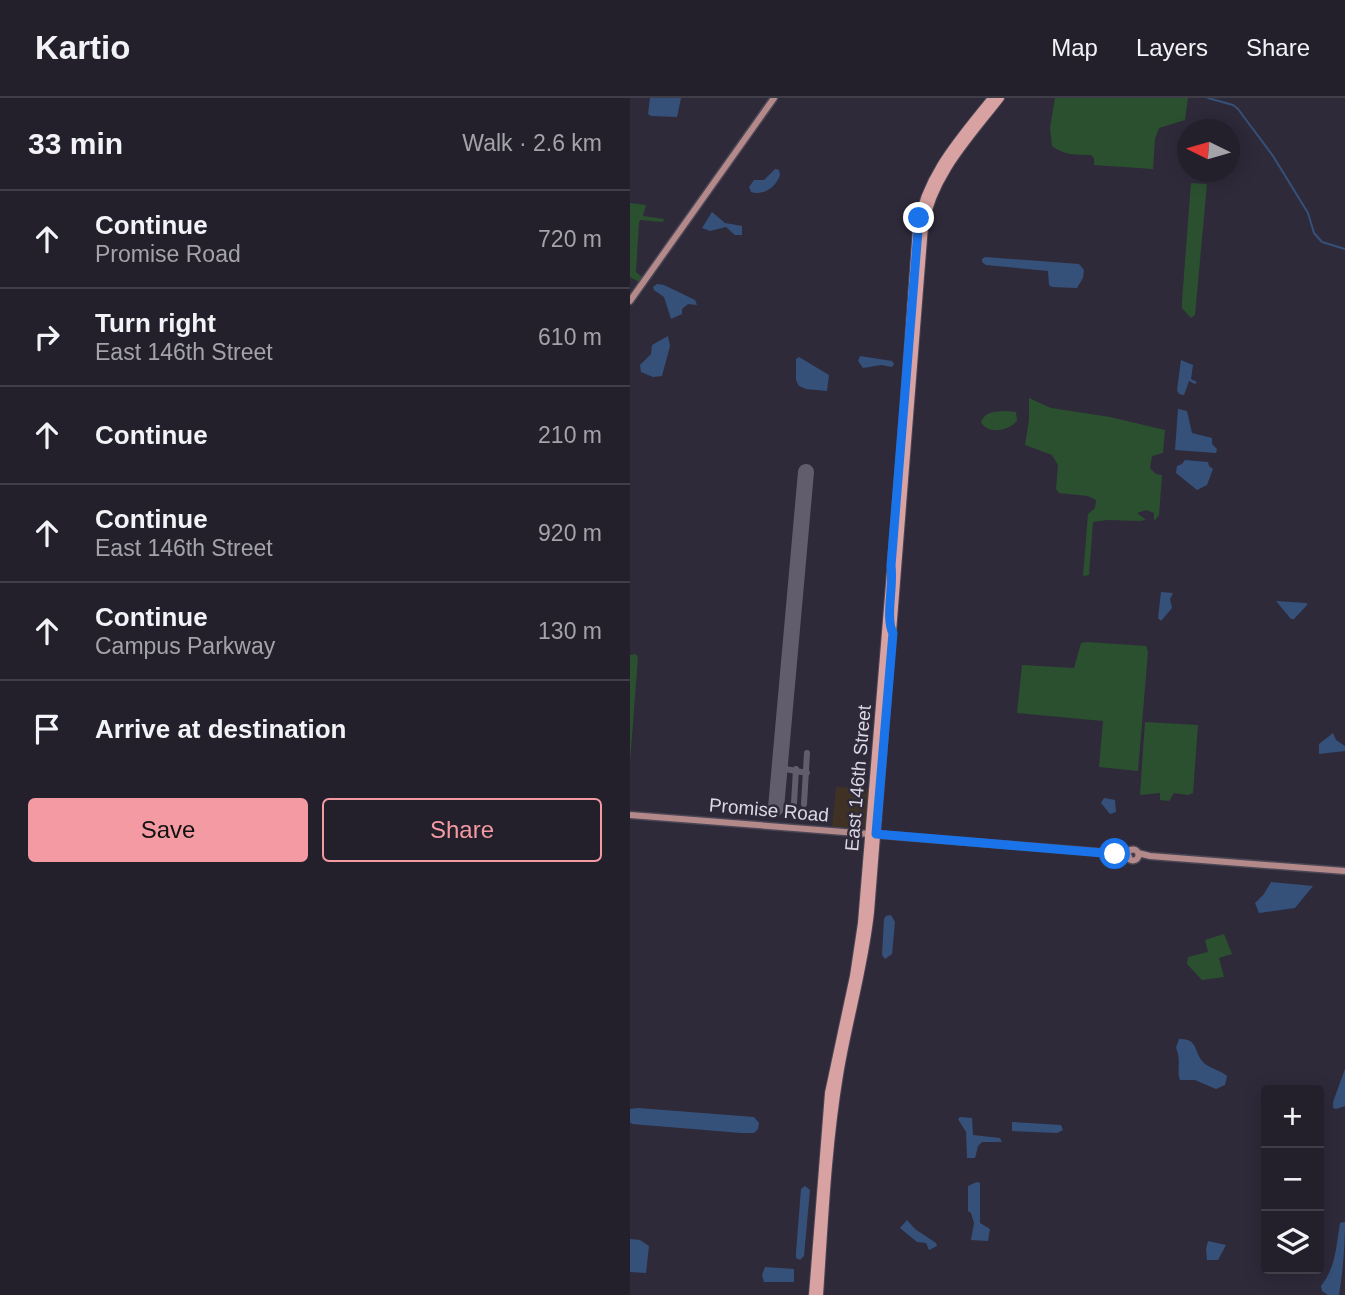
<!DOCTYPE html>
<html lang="en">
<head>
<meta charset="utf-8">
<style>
	:root { --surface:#23202c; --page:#2b2834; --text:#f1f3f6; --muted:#a3a3a9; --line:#403e48; --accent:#f49aa3 }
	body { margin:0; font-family:Arial,sans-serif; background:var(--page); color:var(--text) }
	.controls { position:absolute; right:21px; bottom:21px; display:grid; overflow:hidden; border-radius:7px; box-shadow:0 4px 18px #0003 }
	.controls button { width:63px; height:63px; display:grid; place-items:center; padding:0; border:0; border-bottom:2px solid var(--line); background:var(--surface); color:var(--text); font:35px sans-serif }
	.compass { position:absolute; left:547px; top:21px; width:63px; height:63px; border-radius:50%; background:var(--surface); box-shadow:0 4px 18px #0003; rotate:275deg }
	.stop { position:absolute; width:21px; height:21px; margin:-16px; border:5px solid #1a73e8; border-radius:50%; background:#fff }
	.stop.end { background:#1a73e8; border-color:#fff; box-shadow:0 2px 7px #0008 }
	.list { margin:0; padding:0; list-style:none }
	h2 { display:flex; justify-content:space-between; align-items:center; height:91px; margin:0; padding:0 28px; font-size:30px }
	h2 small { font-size:23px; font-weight:400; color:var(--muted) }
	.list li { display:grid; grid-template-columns:46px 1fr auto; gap:21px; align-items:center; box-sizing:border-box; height:98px; padding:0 28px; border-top:2px solid var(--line) }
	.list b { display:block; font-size:26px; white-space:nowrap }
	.list p { margin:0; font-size:23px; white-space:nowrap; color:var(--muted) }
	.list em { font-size:23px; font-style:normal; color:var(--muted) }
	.actions { display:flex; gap:14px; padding:21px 28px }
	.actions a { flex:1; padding:16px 0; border:2px solid var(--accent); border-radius:7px; text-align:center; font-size:24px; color:var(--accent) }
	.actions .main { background:var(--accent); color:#111 }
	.icon { flex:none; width:38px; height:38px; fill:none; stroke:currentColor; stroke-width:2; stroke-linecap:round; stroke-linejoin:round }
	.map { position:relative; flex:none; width:715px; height:1197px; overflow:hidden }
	header { display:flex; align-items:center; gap:42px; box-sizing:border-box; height:98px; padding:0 35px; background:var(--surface); border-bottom:2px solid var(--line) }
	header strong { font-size:33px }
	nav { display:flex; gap:38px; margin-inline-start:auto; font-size:24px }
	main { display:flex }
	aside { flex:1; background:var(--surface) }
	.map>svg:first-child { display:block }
	.commercial { fill:#3f3224 }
	.green { fill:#2b5030 }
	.water { fill:#35517a }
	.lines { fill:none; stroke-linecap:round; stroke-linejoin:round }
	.stream { stroke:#35517a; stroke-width:2 }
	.taxiway { stroke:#625d6c; stroke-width:6 }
	.runway { stroke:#625d6c; stroke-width:16 }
	.secondary-casing { stroke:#4b4655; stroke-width:9 }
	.primary-casing { stroke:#4b4655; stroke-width:10 }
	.secondary { stroke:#b38989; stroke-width:6 }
	.primary { stroke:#d8a2a2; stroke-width:8 }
	.route { stroke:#1a73e8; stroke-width:9 }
	.labels { text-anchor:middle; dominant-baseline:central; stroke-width:5; stroke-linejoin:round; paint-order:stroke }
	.street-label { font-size:19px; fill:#dbd8e3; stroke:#2f2a3a }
</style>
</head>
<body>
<header>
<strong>Kartio</strong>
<nav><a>Map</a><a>Layers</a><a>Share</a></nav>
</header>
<main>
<aside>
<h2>33 min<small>Walk · 2.6 km</small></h2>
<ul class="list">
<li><svg class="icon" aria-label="ahead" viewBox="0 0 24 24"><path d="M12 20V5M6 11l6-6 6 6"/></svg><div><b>Continue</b><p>Promise Road</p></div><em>720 m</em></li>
<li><svg class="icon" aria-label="right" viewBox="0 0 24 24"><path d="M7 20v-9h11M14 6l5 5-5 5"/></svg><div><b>Turn right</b><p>East 146th Street</p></div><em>610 m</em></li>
<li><svg class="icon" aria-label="ahead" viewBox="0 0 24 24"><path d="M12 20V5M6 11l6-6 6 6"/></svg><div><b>Continue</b></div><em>210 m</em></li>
<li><svg class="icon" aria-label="ahead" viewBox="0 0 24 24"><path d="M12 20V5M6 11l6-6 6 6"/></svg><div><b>Continue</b><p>East 146th Street</p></div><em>920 m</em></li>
<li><svg class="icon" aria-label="ahead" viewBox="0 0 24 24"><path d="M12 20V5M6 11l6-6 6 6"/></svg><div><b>Continue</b><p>Campus Parkway</p></div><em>130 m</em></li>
<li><svg class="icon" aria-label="arrive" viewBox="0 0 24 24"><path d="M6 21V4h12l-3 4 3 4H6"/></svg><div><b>Arrive at destination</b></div></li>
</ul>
<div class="actions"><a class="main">Save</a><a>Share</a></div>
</aside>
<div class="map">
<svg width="715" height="1197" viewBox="0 0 715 1197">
	<rect width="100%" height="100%" fill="#2f2a3a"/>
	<path class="commercial" d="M206 689 238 691 235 730 202 729Z"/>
	<path class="green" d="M425 0H558L555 22 529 30 525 41 523 71 464 67V60L461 57C446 57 434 57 422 48L420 30Z
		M561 85 577 86 565 217 561 220 552 210V203Z
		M0 105 16 107 13 118 34 121 33 124 10 122 9 125 6 174 12 179 9 184 0 179Z
		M399 300 421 310 480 319 535 332 533 355 522 358 520 370 526 376 532 377 529 417 524 423V415L516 412 507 415 516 422 510 423 477 422 463 424 459 477 453 478 458 416 465 410 466 402 458 398 429 395 426 391 428 367 422 357 395 347 399 322Z
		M375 313 386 314 387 323C378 333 358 337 351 324 356 313 364 314 375 313Z
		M457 544 516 548 518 554 508 673 469 669 473 623 387 615 392 567 444 570 451 545Z
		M6 556 8 559 0 664V557Z
		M515 624 568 627 563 695 558 697 544 695 539 703 530 702V695L510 697Z
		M594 836 602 856 589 860 594 879 572 882 557 866 558 859 578 854 575 842Z"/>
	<path class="water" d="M20 0H51L47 19 21 18 18 16Z
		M145 71 149 72 150 77C146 89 134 98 121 94L119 89 124 82H134Z
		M82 114 95 125 112 128V137H105L96 129 80 133 72 130Z
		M355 159 449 166 454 172 453 180 447 190 422 189 419 187 418 173 356 167 352 164V161Z
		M27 186 34 187 65 202 67 207 58 206 52 211V216L41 221 34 199 24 192 23 189Z
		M38 238 40 248 32 278 23 279 11 274 10 267 21 256 22 247Z
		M230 258 262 263 264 266 262 269 251 267 233 270 228 263Z
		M169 259 199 277 197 293 176 291 169 288 166 282V261Z
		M551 262 563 267 561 281 567 284 565 286 559 283 554 297 549 296 547 292Z
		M548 311 557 313 562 335 582 340V346L587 351 586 355 545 352Z
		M555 362 578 364 579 368 583 371 577 387 567 392 546 375 547 368 552 366Z
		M531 494 543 495 540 501 542 510 531 523 528 520Z
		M646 503 676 505 678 506 664 521H661Z
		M703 635 706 642 715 648V653L689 656V646Z
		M474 700 485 702 486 714 480 716 471 705Z
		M641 784 683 788 665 810 629 815 625 805 634 796Z
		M261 817 265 824 262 856 255 861 252 857 254 821 256 818Z
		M549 941C567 940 564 952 572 963 578 970 590 972 597 978L595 987 586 991 565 982H550C546 972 552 963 546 950Z
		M715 971V1008L706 1011 703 1010V1004Z
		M8 1010 124 1019 129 1025 128 1031 124 1035H111L2 1026 0 1024V1011Z
		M330 1019 342 1020 343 1037 370 1040 372 1044H352L348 1048 345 1060H337L336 1034 328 1021Z
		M382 1024 431 1027 433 1032 427 1035 382 1033Z
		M347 1084 350 1085V1125L360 1131 358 1143 341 1142 344 1125 341 1115 338 1113V1088Z
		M175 1088 180 1092 174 1158 170 1162 166 1160V1154L171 1091Z
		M277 1122 285 1131 306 1145 307 1148 299 1152 296 1145 287 1144 270 1130Z
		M715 1124C715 1149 713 1172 709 1197H698L692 1193 691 1188C706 1169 706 1149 710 1125Z
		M0 1141 10 1142 19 1148 16 1175 0 1174Z
		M578 1143 596 1147 588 1162H577L576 1151Z
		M135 1169 164 1171V1184H134L132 1177Z"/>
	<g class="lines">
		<path class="stream" d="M578 0 603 7 608 11 643 58 678 115 684 135 692 144 715 151"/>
		<path class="taxiway" d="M150 670 177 675
			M164 705 166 671
			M174 706 177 655"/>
		<path class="runway" d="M146 710 176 374"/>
		<defs>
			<path id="secondary" d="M0 203 144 0
				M0 717 468 754 499 759
				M497.5 757a5.5 5.5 0 1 1 11 0a5.5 5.5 0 1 1-11 0Z
				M508 755 520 758 715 773"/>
			<path id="primary" d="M183 1197 199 995 224 878 232 825 273 328 287 130C295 78 330 40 362 0
				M189 1197C194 1124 197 1050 209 977 218 922 234 870 240 814L294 128C303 77 339 40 370 0"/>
		</defs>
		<use href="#secondary" class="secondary-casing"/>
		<use href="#primary" class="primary-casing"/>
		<use href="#secondary" class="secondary"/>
		<use href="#primary" class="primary"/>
	</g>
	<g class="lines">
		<path class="route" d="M289 120 261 468C264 486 255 521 263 535L246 736 485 756"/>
	</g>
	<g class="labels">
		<g class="street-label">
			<text transform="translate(228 680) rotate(-85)">East 146th Street</text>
			<text transform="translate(139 712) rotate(5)">Promise Road</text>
		</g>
	</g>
</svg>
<div class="controls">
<button>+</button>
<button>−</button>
<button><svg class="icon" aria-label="layers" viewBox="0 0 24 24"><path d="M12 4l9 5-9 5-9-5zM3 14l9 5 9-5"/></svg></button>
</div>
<svg class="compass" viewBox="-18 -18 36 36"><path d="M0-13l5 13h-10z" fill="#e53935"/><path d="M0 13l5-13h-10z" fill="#a3a3a9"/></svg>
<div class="stop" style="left:485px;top:756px"></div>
<div class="stop end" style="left:289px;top:120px"></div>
</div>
</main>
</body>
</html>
